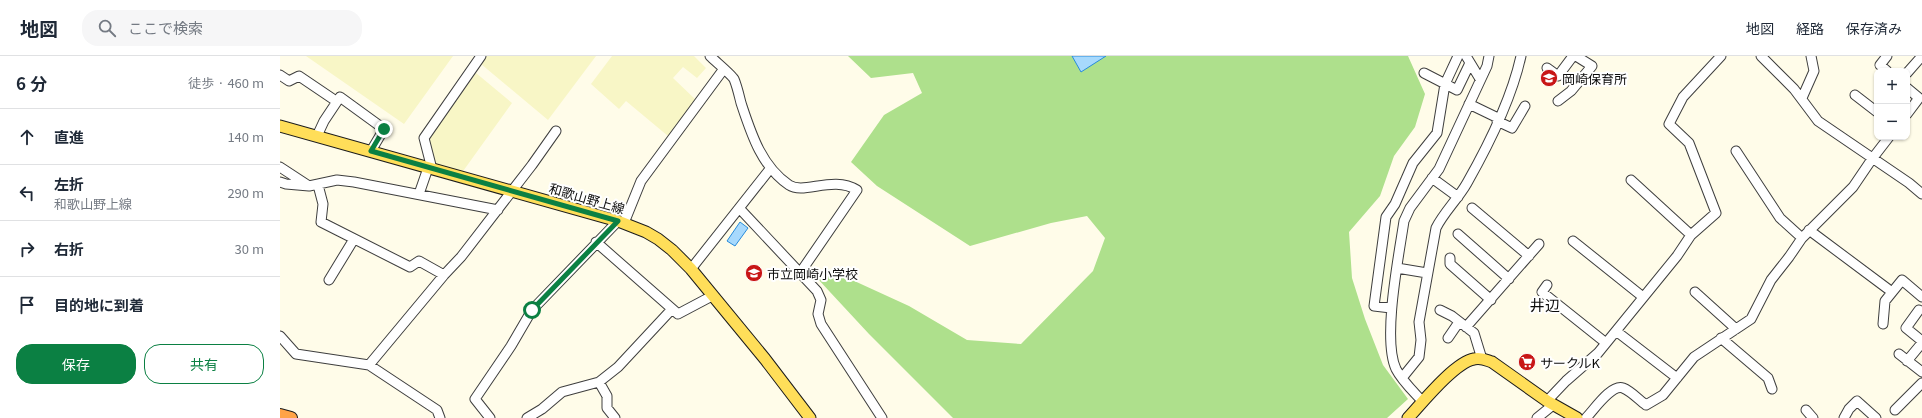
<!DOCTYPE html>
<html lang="ja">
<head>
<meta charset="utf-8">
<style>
	:root { --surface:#fff; --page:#f6f6f7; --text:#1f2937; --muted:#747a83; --line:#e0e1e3; --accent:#0b8043 }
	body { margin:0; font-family:Georgia,"Noto Sans JP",serif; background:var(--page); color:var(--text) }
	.controls { position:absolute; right:12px; top:12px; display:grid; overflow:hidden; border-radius:8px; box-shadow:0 1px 3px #0004 }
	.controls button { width:36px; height:36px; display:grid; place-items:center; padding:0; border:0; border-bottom:1px solid var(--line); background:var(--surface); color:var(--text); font:20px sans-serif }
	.stop { position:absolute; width:12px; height:12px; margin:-9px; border:3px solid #0b8043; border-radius:50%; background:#fff }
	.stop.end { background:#0b8043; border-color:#fff; box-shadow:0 1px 4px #0008 }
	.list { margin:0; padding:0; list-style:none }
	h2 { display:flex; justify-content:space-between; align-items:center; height:52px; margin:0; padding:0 16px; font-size:17px }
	h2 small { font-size:13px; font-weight:400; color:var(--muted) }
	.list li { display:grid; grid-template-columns:26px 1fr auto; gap:12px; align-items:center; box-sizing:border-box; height:56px; padding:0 16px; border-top:1px solid var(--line) }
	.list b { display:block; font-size:15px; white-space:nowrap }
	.list p { margin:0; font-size:13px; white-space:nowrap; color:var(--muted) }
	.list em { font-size:13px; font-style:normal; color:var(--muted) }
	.actions { display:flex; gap:8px; padding:12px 16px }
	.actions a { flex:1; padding:9px 0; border:1px solid var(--accent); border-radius:16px; text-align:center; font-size:14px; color:var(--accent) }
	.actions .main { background:var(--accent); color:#fff }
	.icon { flex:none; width:22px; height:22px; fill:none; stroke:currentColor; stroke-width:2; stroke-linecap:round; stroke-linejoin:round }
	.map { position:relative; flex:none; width:1642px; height:362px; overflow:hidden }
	header { display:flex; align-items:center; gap:24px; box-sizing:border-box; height:56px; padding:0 20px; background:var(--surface); border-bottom:1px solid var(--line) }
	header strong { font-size:19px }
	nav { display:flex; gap:22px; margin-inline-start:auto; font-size:14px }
	.search { width:280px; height:36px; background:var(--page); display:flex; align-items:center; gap:10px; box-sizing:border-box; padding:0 14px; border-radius:16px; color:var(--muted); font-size:15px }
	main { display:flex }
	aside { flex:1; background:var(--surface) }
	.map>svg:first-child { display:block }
	.farmland { fill:#f8f6c6 }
	.forest { fill:#aee08c }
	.water { fill:#a7d9fd; stroke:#278bdb }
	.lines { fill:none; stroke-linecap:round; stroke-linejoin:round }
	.minor-casing { stroke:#3e3e3e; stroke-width:11 }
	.major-casing { stroke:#1c1c1c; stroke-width:13 }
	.highway-casing { stroke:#1c1c1c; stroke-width:14 }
	.minor { stroke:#fff; stroke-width:9 }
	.major { stroke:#ffde59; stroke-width:11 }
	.highway { stroke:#ffa347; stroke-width:12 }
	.route { stroke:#0b8043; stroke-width:5 }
	.labels { text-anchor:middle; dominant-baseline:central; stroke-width:4; stroke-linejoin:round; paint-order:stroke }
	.poi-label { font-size:13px; fill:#0b0b0b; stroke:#fff; text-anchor:start }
	.street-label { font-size:13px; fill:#0b0b0b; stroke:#fff }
	.quarter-label { font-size:15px; fill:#0b0b0b; stroke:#fff }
</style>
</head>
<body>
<header>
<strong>地図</strong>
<div class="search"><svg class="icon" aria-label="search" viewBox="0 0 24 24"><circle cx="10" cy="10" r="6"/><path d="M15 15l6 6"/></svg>ここで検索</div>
<nav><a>地図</a><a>経路</a><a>保存済み</a></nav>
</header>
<main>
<aside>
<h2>6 分<small>徒歩 · 460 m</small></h2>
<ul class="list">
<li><svg class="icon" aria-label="ahead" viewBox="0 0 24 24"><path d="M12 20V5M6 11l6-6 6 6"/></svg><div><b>直進</b></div><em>140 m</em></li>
<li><svg class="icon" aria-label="left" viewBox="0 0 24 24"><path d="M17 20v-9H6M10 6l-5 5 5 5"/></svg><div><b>左折</b><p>和歌山野上線</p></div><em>290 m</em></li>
<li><svg class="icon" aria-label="right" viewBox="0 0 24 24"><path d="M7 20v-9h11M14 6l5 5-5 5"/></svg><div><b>右折</b></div><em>30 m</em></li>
<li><svg class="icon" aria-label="arrive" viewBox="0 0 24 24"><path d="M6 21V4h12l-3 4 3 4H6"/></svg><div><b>目的地に到着</b></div></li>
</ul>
<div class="actions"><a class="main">保存</a><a>共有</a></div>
</aside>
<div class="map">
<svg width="1642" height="362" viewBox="0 0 1642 362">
	<rect width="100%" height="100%" fill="#fffce9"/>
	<path class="farmland" d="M26 0H173L124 68Z
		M207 0H316L268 64 201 8Z
		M332 0H414L426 12 417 22 403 11 393 22 416 44 388 80 346 45 339 53 311 28Z
		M196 17 232 47 181 118 155 111 149 83Z"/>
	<path class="forest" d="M568 0H1128L1145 38 1135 71 1114 100 1100 140 1069 176 1072 222 1085 263 1103 309 1128 343 1107 362H673L589 278 537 222 546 212 629 250 687 284 741 288 813 215 825 182 807 160 771 167 690 190 597 130 571 106 604 59 642 37 633 17 591 22Z"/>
	<path class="water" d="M792 0H826L801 16Z
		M460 166 468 172 455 190 447 185Z"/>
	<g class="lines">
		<defs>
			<path id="minor" d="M430 0C435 5 451 18 454 23 457 30 459 39 461 47 471 77 481 110 509 129 524 139 553 119 577 134L520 217
				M1186 0 1200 23
				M1481 0 1514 33 1538 65 1629 127 1642 138
				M1607 0 1600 9 1607 15
				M1267 12 1278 20 1293 0
				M1144 17 1177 34 1190 7
				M1627 17 1642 0
				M0 19 9 25 19 20 53 43
				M1627 32 1639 42 1627 58
				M1575 39 1597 56
				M1522 42 1534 15 1531 0
				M1278 45 1291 35 1312 10 1296 0
				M1189 48 1218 62
				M1217 65 1232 72 1245 50
				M37 80 44 65 60 41 104 73 91 95
				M1456 95 1500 162 1522 182
				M0 111 29 130
				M152 113 144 82 201 0
				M1152 122 1178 141
				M1351 124 1411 179
				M0 126 6 128 29 130 57 124 74 126 218 154
				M38 129 43 148 41 166 130 211 139 205 164 219
				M139 138 148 112
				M1192 152 1249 200
				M460 153 537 235 541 244 538 258 541 268 602 362
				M344 167 361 125 443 14
				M1529 174 1608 233
				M1178 178 1229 223
				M1293 185 1363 241
				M316 186 398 258 432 240
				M1170 202V208L1211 244
				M1117 212 1147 217
				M411 213 490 113
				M49 224 74 183
				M1267 229 1262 236 1326 287
				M1415 236 1456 273
				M1111 252 1094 250 1106 161 1115 148 1133 107 1157 77 1165 28 1178 0
				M1160 254 1172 260 1194 277 1202 303
				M1639 254 1626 272 1642 285
				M1603 268 1605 245 1622 224 1642 241
				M1186 271 1259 188
				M1336 275 1397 322
				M0 280 16 298 89 309 157 354 160 362
				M1168 282 1179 266
				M1441 282 1488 322 1492 333
				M1619 298 1642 316
				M1627 305 1642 287
				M89 309 164 219 181 201 252 109 276 75
				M1122 322 1139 301 1141 284 1139 266 1156 172C1164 156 1178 143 1187 127 1208 90 1232 41 1241 0
				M319 326 327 340V352L335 362
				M1267 345 1286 325 1318 297 1397 200 1411 179 1436 157 1409 87 1389 68 1403 41 1441 0
				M1143 346C1134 336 1122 325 1116 313 1102 283 1119 199 1124 165L1130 152 1159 113 1207 10 1209 0
				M1526 354 1533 362
				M1615 354 1642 327
				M210 362 195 343 231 290 252 254 338 165
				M247 362 262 353 282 336 319 326 338 311 392 253
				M1257 362 1273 349
				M1306 362C1314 354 1331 328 1343 332 1351 335 1359 344 1366 349L1383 339 1414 301 1471 263 1491 224 1509 201 1522 182 1573 131 1592 103 1609 81
				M1564 362 1569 353 1577 345 1596 362"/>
			<path id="major" d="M0 70 338 165 366 176 378 183 392 194 411 213 485 303 530 362
				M1128 362C1142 347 1175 306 1194 303 1201 301 1206 304 1212 306L1267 345 1297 362"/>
			<path id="highway" d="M0 359 11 362"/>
		</defs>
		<use href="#minor" class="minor-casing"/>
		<use href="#major" class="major-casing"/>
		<use href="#highway" class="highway-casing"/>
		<use href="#minor" class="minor"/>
		<use href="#major" class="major"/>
		<use href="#highway" class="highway"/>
	</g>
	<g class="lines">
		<path class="route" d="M104 73 91 95 338 165 252 254"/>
	</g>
	<defs>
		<symbol id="school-disc" viewBox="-11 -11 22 22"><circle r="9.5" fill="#c81616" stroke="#fff"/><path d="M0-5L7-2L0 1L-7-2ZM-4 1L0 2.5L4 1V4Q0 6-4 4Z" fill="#fff"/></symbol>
		<symbol id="supermarket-disc" viewBox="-11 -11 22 22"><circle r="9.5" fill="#c81616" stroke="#fff"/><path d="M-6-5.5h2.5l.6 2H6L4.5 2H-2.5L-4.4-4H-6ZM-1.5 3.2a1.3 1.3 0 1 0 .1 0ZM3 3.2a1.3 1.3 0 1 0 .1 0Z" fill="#fff"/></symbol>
	</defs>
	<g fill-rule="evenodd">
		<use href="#school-disc" x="1259" y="12" width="20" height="20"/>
		<use href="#school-disc" x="464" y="207" width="20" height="20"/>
		<use href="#supermarket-disc" x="1237" y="296" width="20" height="20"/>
	</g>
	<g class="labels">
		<g class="poi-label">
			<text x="1282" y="22">岡崎保育所</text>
			<text x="487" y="217">市立岡崎小学校</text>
			<text x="1260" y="306">サークルK</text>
		</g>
		<g class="street-label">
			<text transform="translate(307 142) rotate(16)">和歌山野上線</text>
		</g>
		<g class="quarter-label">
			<text x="1265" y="248">井辺</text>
		</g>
	</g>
</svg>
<div class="controls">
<button>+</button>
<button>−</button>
</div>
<div class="stop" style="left:252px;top:254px"></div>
<div class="stop end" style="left:104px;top:73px"></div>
</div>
</main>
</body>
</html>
